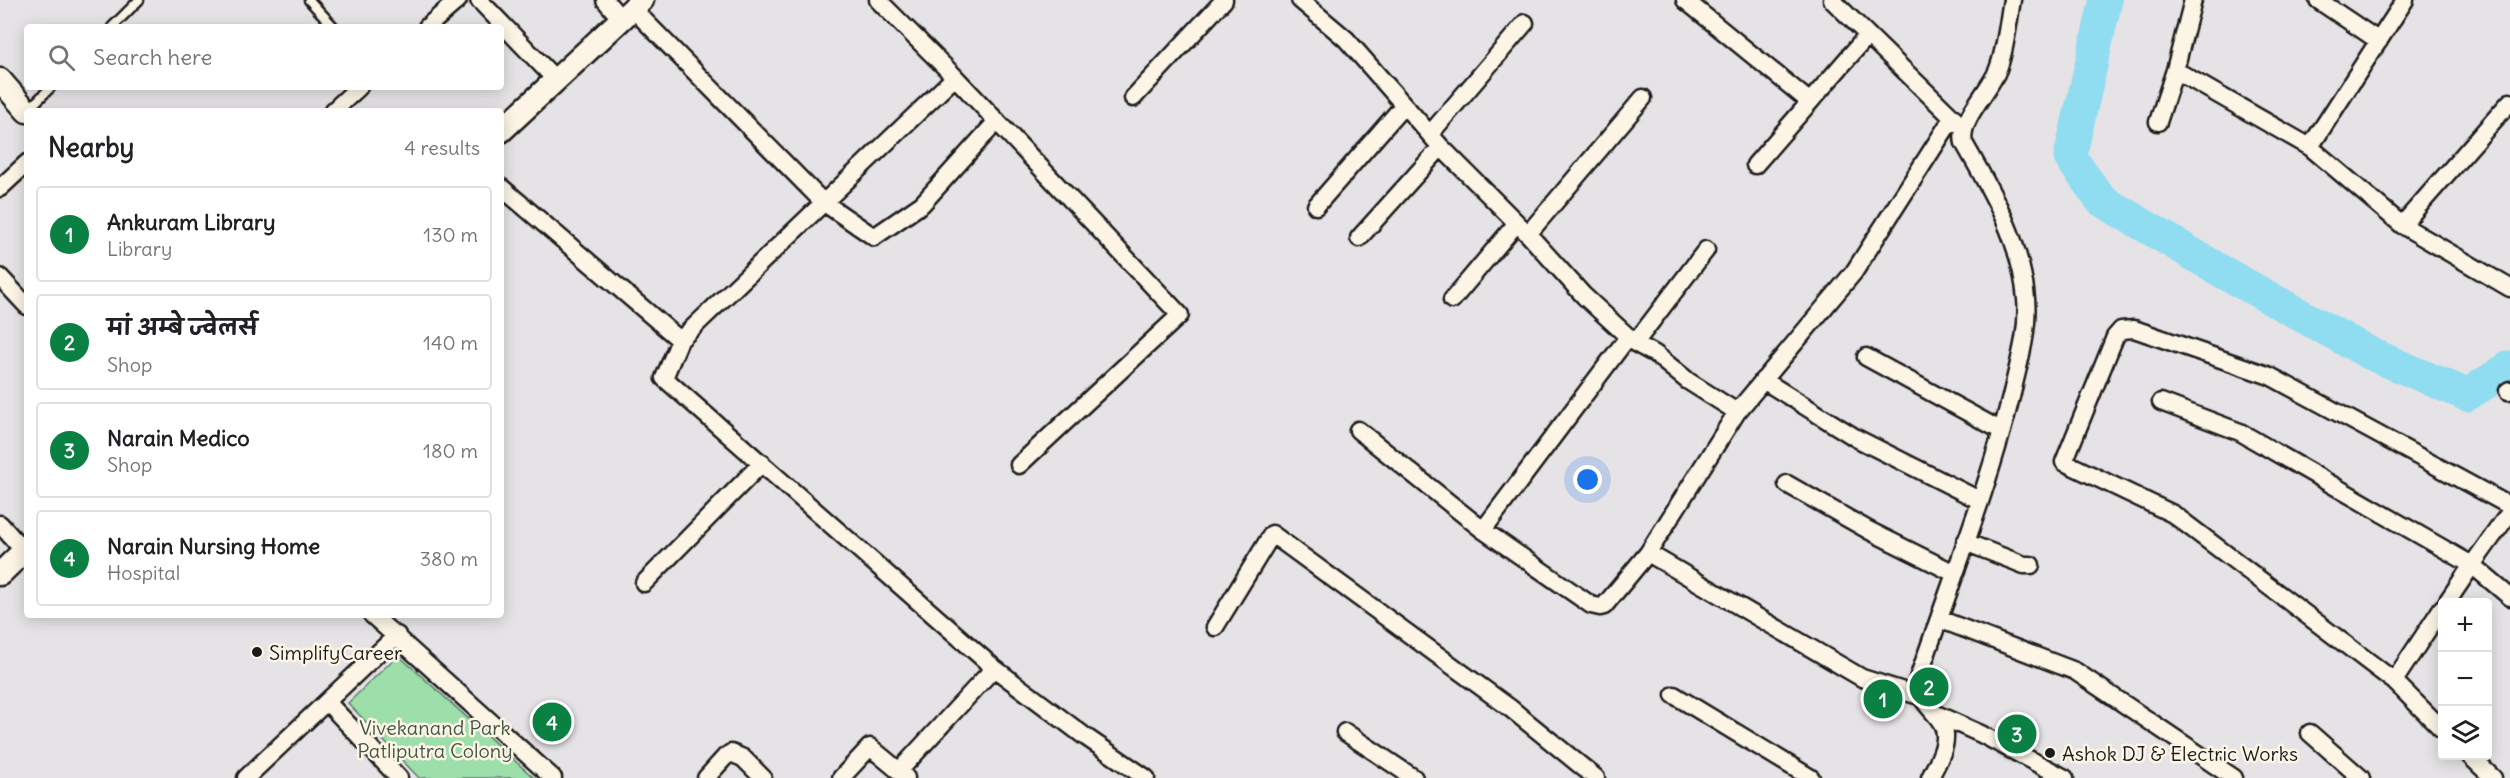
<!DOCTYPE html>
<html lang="en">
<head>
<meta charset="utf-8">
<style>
	:root { --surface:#fff; --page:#f6f6f6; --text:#202124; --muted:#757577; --line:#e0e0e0; --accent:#0b8043 }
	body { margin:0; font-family:Delius,"Playpen Sans Deva",sans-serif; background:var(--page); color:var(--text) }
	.controls { position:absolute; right:18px; bottom:18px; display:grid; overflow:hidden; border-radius:6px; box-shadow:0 3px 15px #0003 }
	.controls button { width:54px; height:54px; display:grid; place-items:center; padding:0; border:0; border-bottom:2px solid var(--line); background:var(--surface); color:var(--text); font:30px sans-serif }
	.you { position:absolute; left:1588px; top:480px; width:21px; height:21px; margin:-15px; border:4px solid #fff; border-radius:50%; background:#1a73e8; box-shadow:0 0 0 9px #1a73e833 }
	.badge { display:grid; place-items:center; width:39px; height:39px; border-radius:50%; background:var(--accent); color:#fff; font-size:20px; font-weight:700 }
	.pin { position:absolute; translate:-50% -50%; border:3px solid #fff; box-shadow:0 2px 6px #0006 }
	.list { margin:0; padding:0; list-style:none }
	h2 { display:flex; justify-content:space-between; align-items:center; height:78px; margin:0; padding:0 24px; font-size:26px }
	h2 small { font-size:20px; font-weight:400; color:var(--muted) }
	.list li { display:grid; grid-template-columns:39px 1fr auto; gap:18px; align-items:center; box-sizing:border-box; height:96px; margin:0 12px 12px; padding:0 12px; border:2px solid var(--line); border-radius:6px }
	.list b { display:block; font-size:22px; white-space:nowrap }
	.list p { margin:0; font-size:20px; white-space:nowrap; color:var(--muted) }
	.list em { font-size:20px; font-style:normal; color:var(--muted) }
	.icon { flex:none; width:33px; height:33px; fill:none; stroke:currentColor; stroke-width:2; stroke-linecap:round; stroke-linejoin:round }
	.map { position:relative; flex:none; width:2510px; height:778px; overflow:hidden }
	.search { position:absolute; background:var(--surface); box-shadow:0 3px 15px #0003; left:24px; top:24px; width:480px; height:66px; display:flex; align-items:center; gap:15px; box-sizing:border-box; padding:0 21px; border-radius:6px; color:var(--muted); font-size:22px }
	.panel { position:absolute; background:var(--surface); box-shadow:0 3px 15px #0003; left:24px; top:108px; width:480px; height:510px; border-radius:6px }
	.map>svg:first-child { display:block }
	.green { fill:#9cdfaa; stroke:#5c7e63; stroke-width:1.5 }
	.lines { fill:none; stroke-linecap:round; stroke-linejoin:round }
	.river { stroke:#90dcf0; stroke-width:33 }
	.lane-casing { stroke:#1c1c1c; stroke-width:13 }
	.street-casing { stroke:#1c1c1c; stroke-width:21 }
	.secondary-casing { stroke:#1c1c1c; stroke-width:27 }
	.lane { stroke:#fcf5e5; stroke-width:8 }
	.street { stroke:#fcf5e5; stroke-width:16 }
	.secondary { stroke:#fcf5e5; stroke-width:22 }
	.poi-dot { fill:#1c1c1c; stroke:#fcf5e5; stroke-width:2 }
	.labels { text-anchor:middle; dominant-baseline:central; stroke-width:5; stroke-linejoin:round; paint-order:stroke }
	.poi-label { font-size:20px; fill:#1c1c1c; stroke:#fcf5e5; text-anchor:start }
	.park-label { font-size:20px; fill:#425647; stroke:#fcf5e5 }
</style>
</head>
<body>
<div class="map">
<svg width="2510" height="778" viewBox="0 0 2510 778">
	<rect width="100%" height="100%" fill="#e6e3e6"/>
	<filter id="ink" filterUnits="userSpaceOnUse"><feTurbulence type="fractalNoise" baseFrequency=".0167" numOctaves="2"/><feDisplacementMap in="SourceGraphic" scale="12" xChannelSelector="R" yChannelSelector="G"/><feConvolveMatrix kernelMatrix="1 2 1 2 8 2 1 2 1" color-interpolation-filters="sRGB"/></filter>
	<g filter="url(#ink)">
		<path class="green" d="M398 655 534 778H419L348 703Z"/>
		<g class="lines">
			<path class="river" d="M2106 0 2070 157 2101 200 2221 271 2369 353 2467 395 2510 367"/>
			<defs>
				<path id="lane" d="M309 0 334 27
					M112 27 139 0
					M27 111 51 87"/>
				<path id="street" d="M479 0 556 80
					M605 0 621 19
					M878 0 955 77 1180 315 1019 465
					M1300 0 1346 39 1441 147 1528 234 1584 296 1635 343 1655 354 1688 381 1737 412
					M1685 0 1810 102
					M1832 0 1959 124
					M2193 0 2175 70 2310 147 2402 225 2510 288
					M2318 0 2379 41
					M633 9 823 202 874 237 922 204 997 121
					M427 27 458 0
					M1133 98 1224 0
					M333 111 359 87
					M2158 122 2175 70
					M1430 134 1525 23
					M2310 147 2405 0
					M1755 165 1868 35
					M501 187 680 340 955 77
					M0 188 27 163
					M1316 206 1404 105
					M2402 225 2510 102
					M1528 234 1643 98
					M1359 238 1441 147
					M0 277 27 306
					M1452 300 1516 224
					M680 340 664 378 994 668
					M1635 343 1706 250
					M1866 357 2002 431
					M1763 380 1856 438 1979 500
					M2508 391 2510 390
					M2161 402 2240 432 2472 565 2447 602
					M1358 430 1483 530 1591 605 1600 607 1604 606 1648 553
					M1787 484 1870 531 1954 573
					M2510 512 2472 565 2510 597
					M0 524 24 551
					M1483 530 1628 337
					M1965 542 2024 565H2031
					M644 583 762 463
					M2442 608 2394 681 2442 729
					M372 615 553 778
					M1939 619 2075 671 2234 778
					M1215 627 1272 534 1510 708 1596 778
					M2394 681 2173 514 2064 462 2115 337 2121 330 2134 329 2270 376 2510 506
					M1674 695 1811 778
					M1919 696 1862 678 1648 553 1737 412 1854 272 1953 117
					M327 702 399 778
					M1934 713 1981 734 2065 778
					M1345 732 1414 778
					M2310 733 2361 778
					M2470 756 2493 778
					M246 778 397 635
					M706 778 725 757 731 753 743 758 763 778
					M841 778 870 747 899 771
					M906 778 899 771 994 668 1083 735 1146 778
					M1930 778C1935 766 1945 752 1945 738 1947 714 1916 707 1918 679 1950 584 1988 490 2012 393 2019 361 2029 331 2026 299 2021 241 1992 192 1964 143 1958 120 1990 91 1998 69 2006 48 2008 22 2012 0"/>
				<path id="secondary" d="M0 80 27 111
					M501 131 642 0
					M0 574 27 548"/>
			</defs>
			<use href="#lane" class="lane-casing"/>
			<use href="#street" class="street-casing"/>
			<use href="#secondary" class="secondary-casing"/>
			<use href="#lane" class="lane"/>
			<use href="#street" class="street"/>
			<use href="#secondary" class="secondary"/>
		</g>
	</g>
	<g class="poi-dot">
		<circle cx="257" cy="652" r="6"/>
		<circle cx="2050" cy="753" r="6"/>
	</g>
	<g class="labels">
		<g class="poi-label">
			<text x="269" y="652">SimplifyCareer</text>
			<text x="2062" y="753">Ashok DJ &amp; Electric Works</text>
		</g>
		<g class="park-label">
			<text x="435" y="727">Vivekanand Park<tspan x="435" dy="23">Patliputra Colony</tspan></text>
		</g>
	</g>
</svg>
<div class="controls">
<button>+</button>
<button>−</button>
<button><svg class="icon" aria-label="layers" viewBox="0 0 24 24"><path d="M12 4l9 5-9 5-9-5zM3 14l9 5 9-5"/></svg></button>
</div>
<div class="you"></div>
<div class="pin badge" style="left:1883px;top:699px">1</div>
<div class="pin badge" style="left:1929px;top:687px">2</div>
<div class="pin badge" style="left:2017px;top:734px">3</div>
<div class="pin badge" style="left:552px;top:722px">4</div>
<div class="search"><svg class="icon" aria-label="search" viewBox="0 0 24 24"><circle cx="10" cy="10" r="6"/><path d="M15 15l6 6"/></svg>Search here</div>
<section class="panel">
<h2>Nearby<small>4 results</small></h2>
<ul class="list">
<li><span class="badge">1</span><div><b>Ankuram Library</b><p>Library</p></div><em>130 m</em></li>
<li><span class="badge">2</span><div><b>मां अम्बे ज्वेलर्स</b><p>Shop</p></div><em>140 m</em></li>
<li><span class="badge">3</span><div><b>Narain Medico</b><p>Shop</p></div><em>180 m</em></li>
<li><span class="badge">4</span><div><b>Narain Nursing Home</b><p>Hospital</p></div><em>380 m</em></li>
</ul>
</section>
</div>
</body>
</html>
